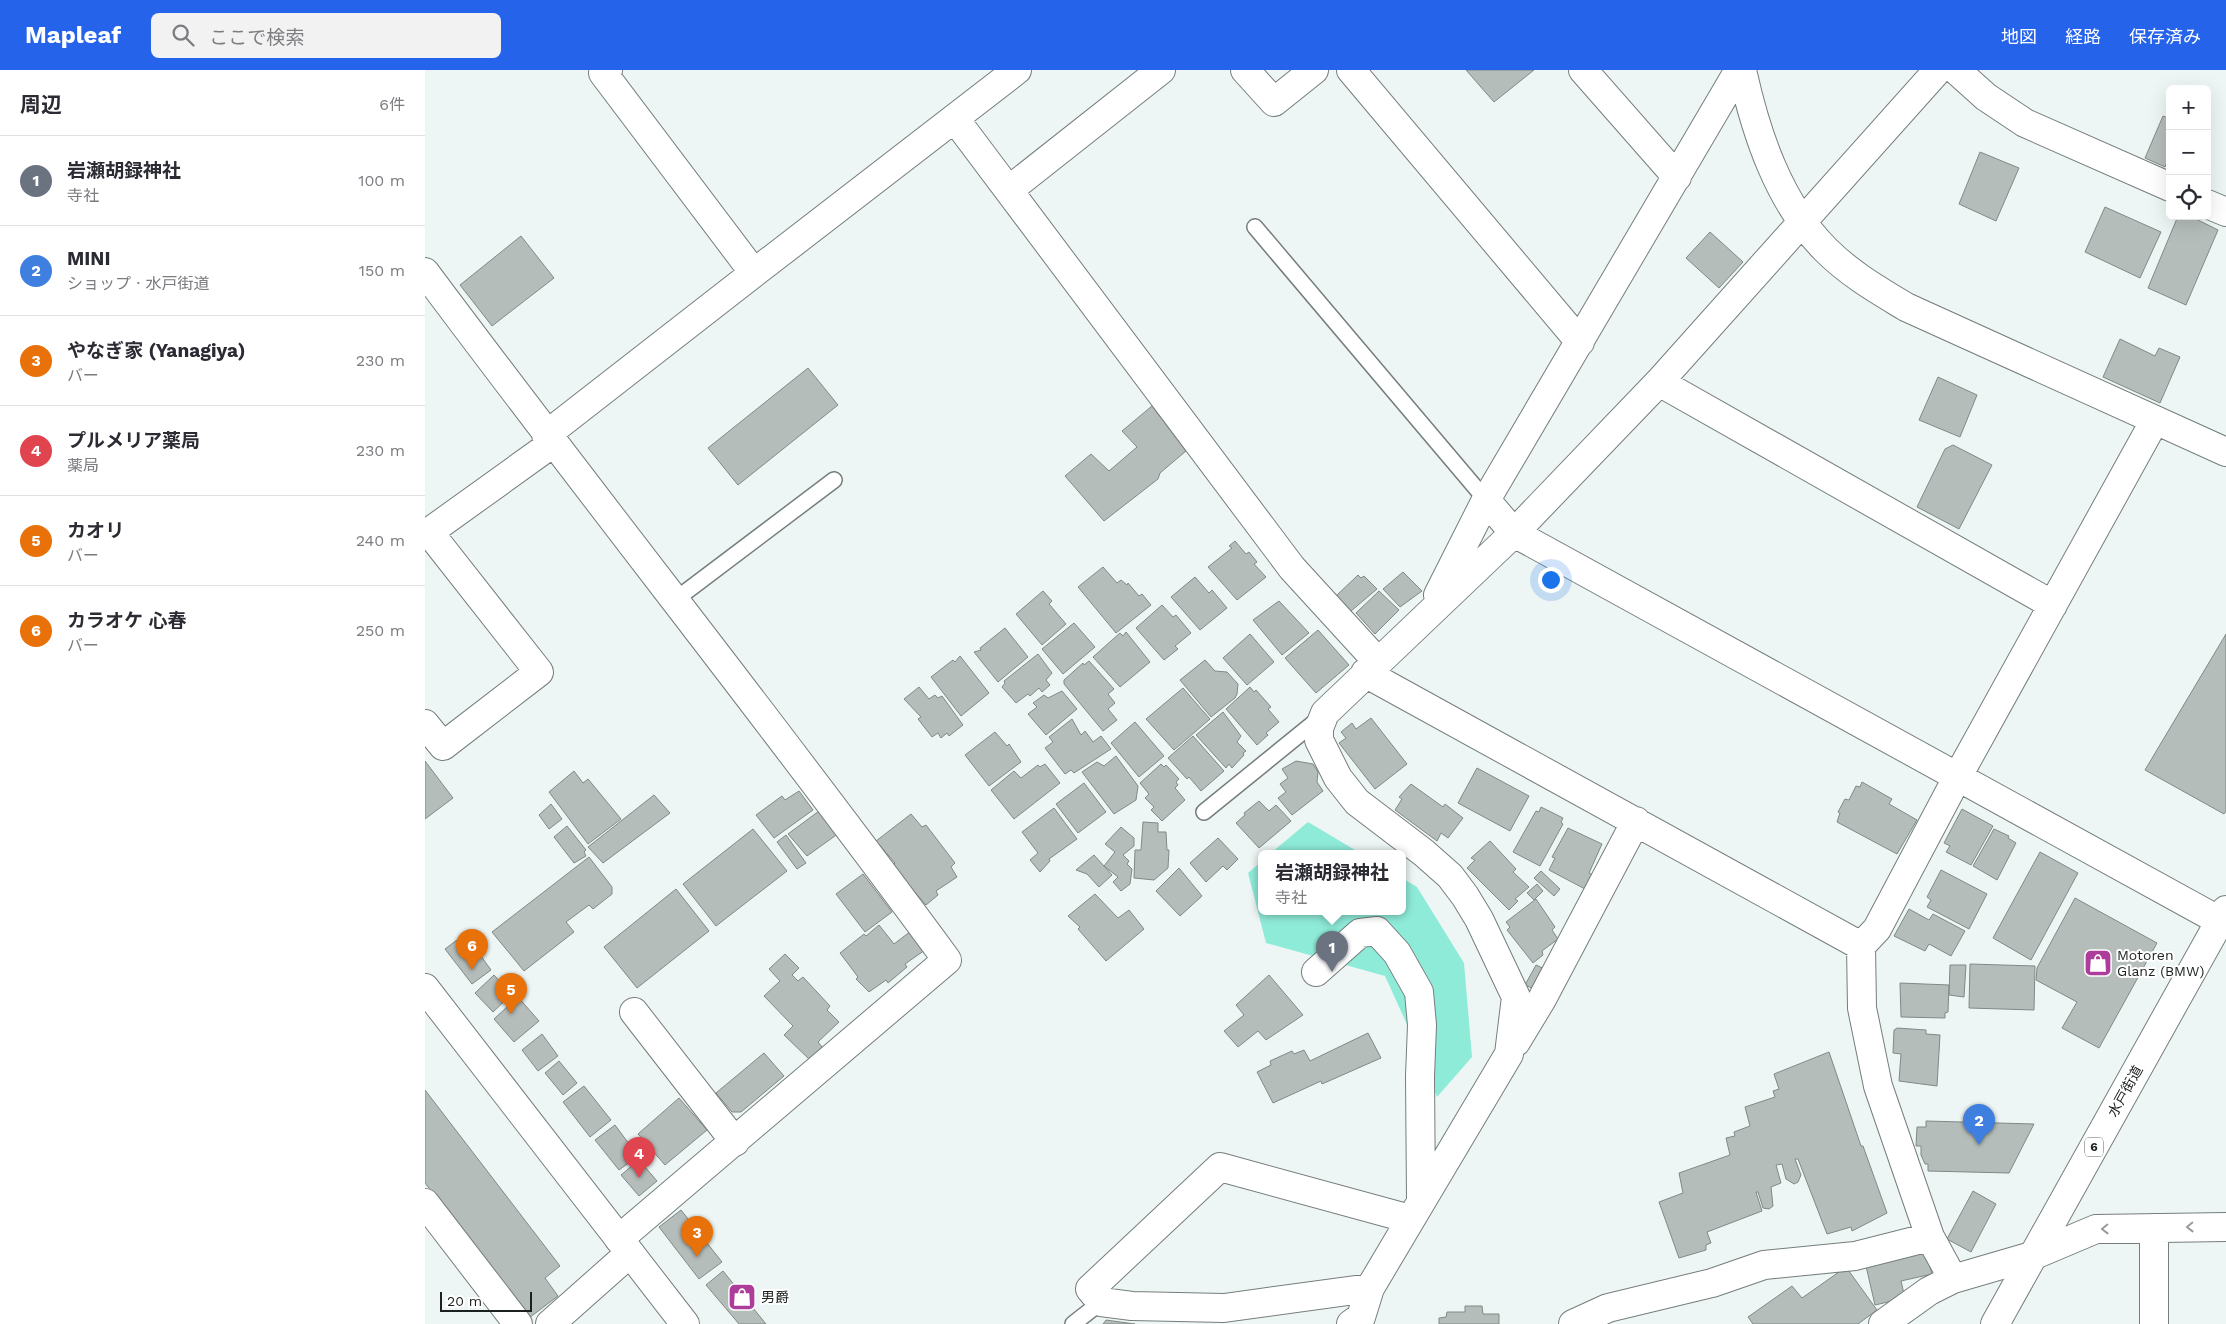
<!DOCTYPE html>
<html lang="ja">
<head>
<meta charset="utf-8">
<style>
	:root { --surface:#fff; --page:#f2f2f3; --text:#2b2b33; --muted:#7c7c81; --line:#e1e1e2; --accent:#2563eb }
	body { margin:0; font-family:"Work Sans","Noto Sans JP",sans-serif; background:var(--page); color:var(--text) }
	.controls { position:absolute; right:15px; top:15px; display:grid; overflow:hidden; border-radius:8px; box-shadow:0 5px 20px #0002 }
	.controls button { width:45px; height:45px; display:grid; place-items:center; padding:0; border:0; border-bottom:1px solid var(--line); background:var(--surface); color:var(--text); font:25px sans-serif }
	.scale { position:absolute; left:15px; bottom:12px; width:92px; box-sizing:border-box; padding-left:5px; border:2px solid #1d2020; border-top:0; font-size:14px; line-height:18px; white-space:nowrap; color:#1d2020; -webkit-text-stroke:4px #fff; paint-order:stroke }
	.you { position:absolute; left:1125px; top:509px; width:18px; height:18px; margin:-12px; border:4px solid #fff; border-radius:50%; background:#1a73e8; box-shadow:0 0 0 8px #1a73e833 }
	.badge { display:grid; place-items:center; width:32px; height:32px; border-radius:50%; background:var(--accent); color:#fff; font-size:16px; font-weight:700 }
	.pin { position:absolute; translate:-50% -41px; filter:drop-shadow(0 1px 2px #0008) }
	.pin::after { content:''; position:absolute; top:26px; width:18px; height:15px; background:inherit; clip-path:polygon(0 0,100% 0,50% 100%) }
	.popup { position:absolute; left:833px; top:780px; width:148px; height:65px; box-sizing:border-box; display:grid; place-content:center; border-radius:8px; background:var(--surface); filter:drop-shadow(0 1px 4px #0005); font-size:16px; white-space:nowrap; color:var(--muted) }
	.popup b { font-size:19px; color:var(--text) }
	.popup::after { content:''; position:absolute; left:50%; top:100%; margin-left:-10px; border:10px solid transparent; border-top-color:var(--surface) }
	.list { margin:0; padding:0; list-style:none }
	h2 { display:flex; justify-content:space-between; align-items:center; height:65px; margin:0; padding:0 20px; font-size:21px }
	h2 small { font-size:16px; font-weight:400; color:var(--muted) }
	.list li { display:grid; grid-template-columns:32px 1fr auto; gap:15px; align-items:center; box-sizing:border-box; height:90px; padding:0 20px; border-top:1px solid var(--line) }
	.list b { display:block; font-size:19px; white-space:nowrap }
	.list p { margin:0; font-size:16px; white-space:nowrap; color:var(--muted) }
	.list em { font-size:16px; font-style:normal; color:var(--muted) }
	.icon { flex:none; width:28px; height:28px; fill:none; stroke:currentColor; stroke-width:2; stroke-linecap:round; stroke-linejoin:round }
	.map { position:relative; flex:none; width:1801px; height:1254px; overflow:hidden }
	header { display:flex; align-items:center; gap:30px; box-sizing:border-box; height:70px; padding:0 25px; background:var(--accent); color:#fff }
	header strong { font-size:24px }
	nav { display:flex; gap:28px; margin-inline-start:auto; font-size:18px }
	.search { width:350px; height:45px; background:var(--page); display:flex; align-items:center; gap:12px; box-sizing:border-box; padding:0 18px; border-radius:8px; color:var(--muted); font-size:19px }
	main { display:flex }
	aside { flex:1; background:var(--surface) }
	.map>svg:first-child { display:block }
	.green { fill:#8eebd8 }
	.building { fill:#b5bdbb; stroke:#808986 }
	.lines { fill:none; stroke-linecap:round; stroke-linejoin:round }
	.lane-casing { stroke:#757e7c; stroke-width:18 }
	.street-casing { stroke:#757e7c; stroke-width:30 }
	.secondary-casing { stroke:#757e7c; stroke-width:30 }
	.highway-casing { stroke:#757e7c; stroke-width:30 }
	.lane { stroke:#fff; stroke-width:15 }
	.street { stroke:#fff; stroke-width:28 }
	.secondary { stroke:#fff; stroke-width:28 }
	.highway { stroke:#fff; stroke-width:28 }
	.oneway { stroke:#999b9b }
	.labels { text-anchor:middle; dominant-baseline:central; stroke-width:4; stroke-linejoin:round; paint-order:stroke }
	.shield { fill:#fff; stroke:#616363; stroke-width:1 }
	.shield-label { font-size:12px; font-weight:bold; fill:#1d2020 }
	.poi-label { font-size:14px; fill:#1d2020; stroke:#fff; text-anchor:start }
	.street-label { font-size:14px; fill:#1d2020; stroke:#fff }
</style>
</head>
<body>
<header>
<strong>Mapleaf</strong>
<div class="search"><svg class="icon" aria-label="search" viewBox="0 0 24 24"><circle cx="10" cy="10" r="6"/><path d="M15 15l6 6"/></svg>ここで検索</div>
<nav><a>地図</a><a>経路</a><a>保存済み</a></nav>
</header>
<main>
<aside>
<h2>周辺<small>6件</small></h2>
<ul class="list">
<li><span class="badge" style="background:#6b7280">1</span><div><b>岩瀬胡録神社</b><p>寺社</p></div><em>100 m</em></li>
<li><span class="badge" style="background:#3f7fe0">2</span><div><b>MINI</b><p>ショップ · 水戸街道</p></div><em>150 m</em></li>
<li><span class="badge" style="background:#e8710a">3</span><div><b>やなぎ家 (Yanagiya)</b><p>バー</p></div><em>230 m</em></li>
<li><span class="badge" style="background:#e0444e">4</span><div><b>プルメリア薬局</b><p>薬局</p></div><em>230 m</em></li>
<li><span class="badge" style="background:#e8710a">5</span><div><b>カオリ</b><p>バー</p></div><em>240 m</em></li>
<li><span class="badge" style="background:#e8710a">6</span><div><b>カラオケ 心春</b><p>バー</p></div><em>250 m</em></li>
</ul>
</aside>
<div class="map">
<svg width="1801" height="1254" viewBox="0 0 1801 1254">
	<rect width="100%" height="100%" fill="#edf6f4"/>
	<path class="green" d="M883 752 935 783H846Z
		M837 791V841H977V808L992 817 1039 893 1047 987 1012 1027 995 983 960 906 841 873 823 803Z"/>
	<path class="building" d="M1041 0H1109L1069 32Z
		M1738 46 1745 49V85L1740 97 1720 88Z
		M1555 82 1594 98 1571 151 1534 134Z
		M1680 137 1736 162 1715 208 1660 182Z
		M1753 146H1765L1793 160 1761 235 1723 218Z
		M1285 162 1318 192 1294 218 1261 188Z
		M96 166 129 208 67 256 35 215Z
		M1695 269 1730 286 1734 278 1755 287 1735 333 1678 307Z
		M383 298 413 335 313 415 283 378Z
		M1513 307 1552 325 1535 367 1494 350Z
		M727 336 761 381 735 403 733 409 679 451 640 406 666 384 684 401 712 377 697 361Z
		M1528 375 1567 395 1534 459 1492 437 1520 379Z
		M810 471 821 484 824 482 832 492 829 494 841 507 812 530 783 497 807 478 804 476Z
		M678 497 692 513 696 510 702 515 703 513 714 526 717 524 726 535 691 563 653 517Z
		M978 502 997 521 975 537 958 519Z
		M933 505 936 508 939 506 952 519 926 541 910 527Z
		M770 507 784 523 787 520 802 538 775 560 746 527Z
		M618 521 627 531 624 534 641 554 617 575 591 544Z
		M954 521 974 540 950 564 931 543Z
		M854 531 884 563 857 585 828 550Z
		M737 535 748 547 751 545 766 563 750 576 753 579 739 590 711 558Z
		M649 553 670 577 638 604 617 579Z
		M580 558 603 587 573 612 549 582 556 580 555 578Z
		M893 560 924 595 891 623 860 588Z
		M701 562 725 592 695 617 668 587 695 563 698 566Z
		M825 564 849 592 822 615 798 588Z
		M1801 564V741L1799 744 1720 700Z
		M613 584 627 603 621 610 625 615 617 622 614 618 605 626 603 624 591 633 577 617 580 613 579 611Z
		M535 586 564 623 536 646 506 607 528 590 530 592Z
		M780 590 790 601 802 602 813 614 812 624 810 628 786 647 755 610Z
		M664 591 689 619 683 624 690 633 683 639 692 650 678 661 639 614V610L658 593 659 595Z
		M494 617 504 629 510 625 513 628 517 626 538 655 524 666 522 663 516 668 513 663 507 667 493 649 496 647 479 629Z
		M825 617 829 622 831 620 846 637 843 639 854 652 841 663 843 665 832 675 801 639Z
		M758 618 785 649 749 680 721 649Z
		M637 621 652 639 621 665 603 644 612 637 608 633 619 625 623 628Z
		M798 642 816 666 812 672 821 681 818 683 819 685 807 698 804 694 801 698 771 665Z
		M946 648 982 694 950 719 914 673 921 668 916 662 927 653 931 659Z
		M647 649 656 665 660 661 668 672 676 666 686 679 649 703 646 700 640 704 620 678 628 672 624 667Z
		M710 652 739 686 714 707 686 673Z
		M570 662 582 676 584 674 596 692 564 716 540 685Z
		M768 666 799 701 776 721 764 707 762 709 743 688Z
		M691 686 713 716 711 730 689 744 657 702 672 692 679 696Z
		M0 691 28 728 0 749Z
		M871 691 888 694 893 702 892 712 898 721 867 745 853 728 861 722 855 714 863 708 857 699Z
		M620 694 635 713 589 749 566 720 589 701 596 708 613 695 615 697Z
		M736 694 739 697 741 695 754 709 751 712 753 715 750 718 760 730 737 751 726 740 729 737 720 728 724 724 715 713Z
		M1052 698 1104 726 1085 761 1033 733Z
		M149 701 158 713 163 709 196 749 163 774 124 722Z
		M1437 712 1467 729 1464 734 1492 750 1472 784 1412 752 1415 743 1413 742 1420 729 1424 730 1431 716 1435 717Z
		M659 713 681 742 653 763 631 734Z
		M986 714 1018 737 1020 734 1038 748 1023 768 1016 763 1012 771 970 740 977 729 974 727Z
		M374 721 388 740 349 768 331 745 357 726 360 730Z
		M229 725 245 743 178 793 163 777Z
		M834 731 844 741 851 735 866 751 834 778 811 753 820 745 819 743Z
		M126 734 137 749 124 759 114 745Z
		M1116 737 1138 748 1136 752 1138 754 1115 796 1088 782 1111 741 1114 742Z
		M629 738 652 769 624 789 625 791 615 802 605 790 613 783 597 762Z
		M1537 739 1568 756 1546 795 1521 782 1525 776 1519 773Z
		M394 741 414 763 382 786 363 764Z
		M486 744 497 757 501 755 530 793 526 797 532 807 511 821 513 825 501 835 467 796 470 793 451 771Z
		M718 752 733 753V762H741L742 780H744L743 798 729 810 709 808 710 780H716Z
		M142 756 161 780 159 782 161 786 149 793 129 767Z
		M696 757 709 768V776L698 785 704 791 702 794 707 799 705 814 696 821 688 812 693 807 679 796 690 782 680 774Z
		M1143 758 1177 774 1164 803 1168 805 1160 819 1124 800 1130 788 1127 787Z
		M328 759 362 801 291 856 258 814Z
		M1569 759 1584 766 1583 768 1591 773 1572 810 1548 796Z
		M361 765 381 793 372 799 352 772Z
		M793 768 813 789 802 800 798 796 781 812 765 793Z
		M1065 771 1091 799 1088 802 1104 817 1090 829 1093 831 1084 840 1042 798 1050 790 1046 788Z
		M1615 782 1653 803 1606 890 1568 868Z
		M669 785 687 805 674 817 662 804 651 800Z
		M164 787 187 817V824L168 839 164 835 141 852 149 862 99 901 67 862Z
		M754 798 777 826 755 846 731 821Z
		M1516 800 1562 824 1544 859 1502 837 1506 830 1502 827Z
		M1116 801 1135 819 1129 826 1109 808Z
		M438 804 467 842 440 862 411 824Z
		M1112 814 1118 821 1109 830 1102 823Z
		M251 819 284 861 212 918 179 877Z
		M670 824 693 848 704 840 719 859 681 891 653 859 655 857 643 846Z
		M1650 828 1732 873 1674 978 1637 958 1652 932 1611 910 1612 898Z
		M1111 829 1130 857 1127 860 1133 869 1117 881 1118 885 1108 893 1082 860 1085 857 1081 852Z
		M1484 839 1504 850 1508 844 1540 861 1526 886 1504 874 1500 881 1469 866Z
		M454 855 469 874 486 861 500 880 480 894 482 897 463 913 461 910 444 922 431 909 433 907 415 883 439 864 441 866Z
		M40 864 66 900 47 914 20 879Z
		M360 884 374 898 367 905 373 911 378 907 405 936 402 940 414 952 393 972 397 977 385 990 359 965 368 956 339 926 355 911 344 899Z
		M1545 894 1610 896 1609 940 1544 938Z
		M1111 895 1122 900 1111 920 1100 915Z
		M1525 895H1541L1539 927 1524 925Z
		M69 905 87 924 68 942 50 923Z
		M844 905 878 945 841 970 833 961 813 977 799 961 819 945 811 935Z
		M1475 913 1524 915 1523 942 1520 943V948L1476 947Z
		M93 927 114 951 89 972 69 949Z
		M1472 958 1501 960V964L1515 965 1512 1016 1474 1011 1476 984 1468 983 1469 960Z
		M943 963 956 988 897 1014 896 1011 848 1033 832 1002 846 995 845 991 867 981 869 984 879 980 885 991Z
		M117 964 133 986 113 1001 97 980Z
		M1404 982 1436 1076H1438L1462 1143 1427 1161 1426 1157 1402 1164 1373 1089H1370L1376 1105 1373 1112 1369 1114 1361 1109 1357 1094 1351 1095 1356 1113 1346 1117 1348 1136 1344 1139 1338 1138 1333 1122H1331L1337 1141 1282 1162 1286 1173 1281 1175V1180L1254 1188 1234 1132 1258 1123 1254 1103 1305 1085 1301 1068 1310 1066 1309 1062 1325 1056 1320 1037 1350 1027 1348 1021 1354 1019 1349 1004Z
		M339 983 359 1006 316 1042H307L291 1023Z
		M134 991 152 1013 138 1025 120 1003Z
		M159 1016 186 1050 165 1067 138 1032Z
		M0 1020 135 1196 120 1208 133 1226 104 1248 0 1113Z
		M254 1028 282 1060 240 1095 213 1064Z
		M1501 1051 1609 1054 1584 1103 1503 1101V1094H1500L1496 1085V1076H1491L1492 1057H1501Z
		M190 1055 213 1086 194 1100 170 1070Z
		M214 1090 232 1111 214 1126 196 1105Z
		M1548 1121 1571 1134 1546 1182 1522 1169Z
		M256 1140 297 1192 274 1209 234 1157Z
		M1501 1182 1507 1204 1476 1211 1480 1228 1450 1235 1441 1196Z
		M1421 1197 1452 1240 1433 1254H1328L1323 1247 1367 1216 1377 1228Z
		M298 1201 341 1254H314L281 1215Z
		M1040 1236H1057L1058 1244H1074V1254H1014V1248L1021 1247 1022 1242H1040Z
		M681 1250 710 1254H678Z"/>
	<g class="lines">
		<defs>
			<path id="lane" d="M830 157 1061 430
				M250 530 409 410
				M779 742 896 647
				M648 1254 676 1232"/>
			<path id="street" d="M820 0 849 32 889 0
				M926 0 1155 272
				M1158 0 1252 107
				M1317 0C1331 64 1354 133 1401 180 1425 204 1453 220 1481 237L1801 382
				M1531 0 1561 27 1600 53 1745 117
				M530 49 867 498 953 592
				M584 120 736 0
				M1782 134 1801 142
				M0 202C172 433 352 658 522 890L194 1169
				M329 203 592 0
				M1234 312 1628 535
				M121 365 329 203 178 3 183 0
				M1061 430 1089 463 1795 851
				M0 465 128 373
				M1013 525 1061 430 1314 0
				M940 603 1436 876
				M0 654 18 676 114 602 4 462
				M891 902 935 863 952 861 972 883 994 922 997 955 995 1006 996 1130
				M209 942 310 1072
				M1091 972 1117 929 1211 751
				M0 1133 93 1254
				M1528 1209 1505 1167 1453 1016 1437 938 1436 876 1452 859 1533 706 1730 350
				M945 1218 799 1238 707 1236 676 1232 665 1219 795 1097 985 1149
				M125 1254 205 1183
				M926 1254 936 1247 945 1218 1084 984 1091 927 1054 849 1040 826 1025 806 999 783 932 732 913 708 894 670V658L900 643 1089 463 1234 312 1513 0
				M1148 1254 1183 1238 1287 1213 1339 1195 1430 1186 1505 1167
				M1458 1254 1504 1221 1528 1209 1607 1186 1671 1159 1801 1157
				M1729 1254V1158"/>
			<path id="secondary" d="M0 918 260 1254"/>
			<path id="highway" d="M1570 1254 1801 840"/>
		</defs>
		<use href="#lane" class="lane-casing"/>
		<use href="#street" class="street-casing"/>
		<use href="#secondary" class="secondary-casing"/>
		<use href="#highway" class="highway-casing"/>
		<use href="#lane" class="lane"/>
		<use href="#street" class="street"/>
		<use href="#secondary" class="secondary"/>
		<use href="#highway" class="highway"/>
	</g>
	<defs><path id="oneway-chevron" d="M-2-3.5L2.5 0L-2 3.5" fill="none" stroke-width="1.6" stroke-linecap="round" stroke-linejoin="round" transform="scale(1.25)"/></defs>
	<g class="oneway">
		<use href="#oneway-chevron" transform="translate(1765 1157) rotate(179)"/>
		<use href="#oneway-chevron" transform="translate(1680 1159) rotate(179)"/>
	</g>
	<defs>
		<symbol id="shop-square" viewBox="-11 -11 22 22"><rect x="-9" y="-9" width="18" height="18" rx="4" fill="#ad3d9a" stroke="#fff"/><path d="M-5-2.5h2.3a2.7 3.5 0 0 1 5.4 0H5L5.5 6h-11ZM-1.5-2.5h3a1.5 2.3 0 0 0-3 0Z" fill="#fff"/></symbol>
	</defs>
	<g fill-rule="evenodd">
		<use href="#shop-square" x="1657" y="877" width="32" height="32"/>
		<use href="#shop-square" x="301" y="1211" width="32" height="32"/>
	</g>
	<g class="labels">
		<rect class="shield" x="1660" y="1067.5" width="18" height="19" rx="4"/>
		<g class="shield-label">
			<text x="1669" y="1077">6</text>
		</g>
		<g class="poi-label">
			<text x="1692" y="885">Motoren<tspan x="1692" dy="16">Glanz (BMW)</tspan></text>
			<text x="336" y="1227">男爵</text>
		</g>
		<g class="street-label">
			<text transform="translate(1700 1021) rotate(-61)">水戸街道</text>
		</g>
	</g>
</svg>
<div class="controls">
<button>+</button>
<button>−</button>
<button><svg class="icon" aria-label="locate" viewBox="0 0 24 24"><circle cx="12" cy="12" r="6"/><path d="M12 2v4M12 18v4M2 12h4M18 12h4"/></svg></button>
</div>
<div class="scale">20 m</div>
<div class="you"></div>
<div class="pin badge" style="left:907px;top:902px;background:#6b7280">1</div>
<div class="popup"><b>岩瀬胡録神社</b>寺社</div>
<div class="pin badge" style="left:1554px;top:1075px;background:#3f7fe0">2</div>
<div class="pin badge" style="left:272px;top:1187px;background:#e8710a">3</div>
<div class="pin badge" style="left:214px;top:1108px;background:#e0444e">4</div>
<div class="pin badge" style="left:86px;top:944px;background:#e8710a">5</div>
<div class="pin badge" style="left:47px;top:900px;background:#e8710a">6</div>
</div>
</main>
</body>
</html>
